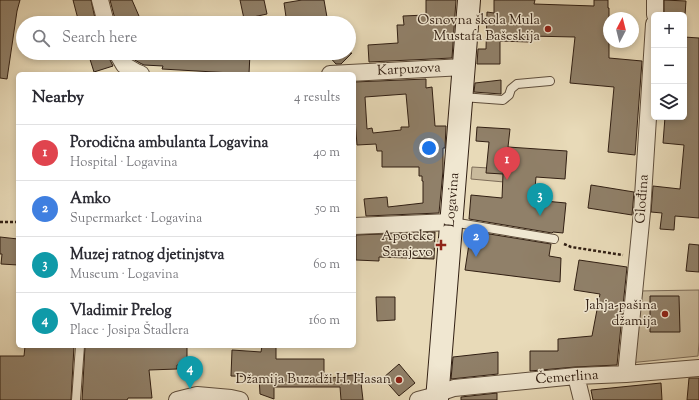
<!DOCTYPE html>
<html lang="en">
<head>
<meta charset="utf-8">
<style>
	:root { --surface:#fff; --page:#f2f2f3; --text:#2b2b33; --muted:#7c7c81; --line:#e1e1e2; --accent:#8f2418 }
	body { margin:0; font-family:"Sorts Mill Goudy",serif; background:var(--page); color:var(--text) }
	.controls { position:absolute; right:12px; top:12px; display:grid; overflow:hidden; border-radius:6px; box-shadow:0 2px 6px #0003 }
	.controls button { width:36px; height:36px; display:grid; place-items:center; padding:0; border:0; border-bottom:1px solid var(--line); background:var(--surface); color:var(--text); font:20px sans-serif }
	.compass { position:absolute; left:603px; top:12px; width:36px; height:36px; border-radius:50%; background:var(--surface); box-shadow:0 2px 6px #0003; rotate:7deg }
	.you { position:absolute; left:429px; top:148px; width:14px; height:14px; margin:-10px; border:3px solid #fff; border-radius:50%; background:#1a73e8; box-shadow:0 0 0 6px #1a73e833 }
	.badge { display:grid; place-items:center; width:26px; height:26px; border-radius:50%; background:var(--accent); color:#fff; font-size:13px; font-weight:700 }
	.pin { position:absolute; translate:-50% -33px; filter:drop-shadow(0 1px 2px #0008) }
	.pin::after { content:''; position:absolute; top:21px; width:14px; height:12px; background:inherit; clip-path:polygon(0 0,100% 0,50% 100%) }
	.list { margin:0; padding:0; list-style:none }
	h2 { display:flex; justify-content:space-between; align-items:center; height:52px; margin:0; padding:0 16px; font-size:17px }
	h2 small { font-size:13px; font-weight:400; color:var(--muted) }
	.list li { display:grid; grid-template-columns:26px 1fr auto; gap:12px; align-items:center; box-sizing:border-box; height:56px; padding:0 16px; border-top:1px solid var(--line) }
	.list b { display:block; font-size:15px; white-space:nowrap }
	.list p { margin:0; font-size:13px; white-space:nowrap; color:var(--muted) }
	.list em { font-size:13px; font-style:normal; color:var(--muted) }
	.icon { flex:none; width:22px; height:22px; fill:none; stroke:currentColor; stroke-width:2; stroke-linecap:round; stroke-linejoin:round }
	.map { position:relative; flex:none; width:699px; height:400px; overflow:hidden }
	.search { position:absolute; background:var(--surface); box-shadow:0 2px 6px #0003; left:16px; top:16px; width:340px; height:44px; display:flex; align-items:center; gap:10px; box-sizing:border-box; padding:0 14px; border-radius:22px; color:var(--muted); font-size:15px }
	.panel { position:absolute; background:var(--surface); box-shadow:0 2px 6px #0003; left:16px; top:72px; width:340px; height:276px; border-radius:6px }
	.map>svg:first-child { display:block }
	.green { fill:#c9ba9c; stroke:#7d6c58 }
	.building { fill:#908069; stroke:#311f13; fill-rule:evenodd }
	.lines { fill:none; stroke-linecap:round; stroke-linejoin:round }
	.lane-casing { stroke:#5f4e3c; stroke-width:10 }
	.street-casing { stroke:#5f4e3c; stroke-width:18 }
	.secondary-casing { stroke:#311f13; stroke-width:24 }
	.path { stroke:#311f13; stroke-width:2.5; stroke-dasharray:3 2; stroke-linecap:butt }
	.lane { stroke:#f0e7d1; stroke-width:8 }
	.street { stroke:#f0e7d1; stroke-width:16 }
	.secondary { stroke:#f0e7d1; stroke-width:22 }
	.poi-dot { fill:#8f2418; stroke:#f0e7d1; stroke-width:1.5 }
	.labels { text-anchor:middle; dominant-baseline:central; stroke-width:3; stroke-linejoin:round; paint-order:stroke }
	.poi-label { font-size:14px; fill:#311f13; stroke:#f0e7d1; text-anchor:end }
	.street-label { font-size:14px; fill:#311f13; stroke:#f0e7d1 }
</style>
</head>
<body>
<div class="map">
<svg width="699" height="400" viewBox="0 0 699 400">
	<rect width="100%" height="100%" fill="#e8dab8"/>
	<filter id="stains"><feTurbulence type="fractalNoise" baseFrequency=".005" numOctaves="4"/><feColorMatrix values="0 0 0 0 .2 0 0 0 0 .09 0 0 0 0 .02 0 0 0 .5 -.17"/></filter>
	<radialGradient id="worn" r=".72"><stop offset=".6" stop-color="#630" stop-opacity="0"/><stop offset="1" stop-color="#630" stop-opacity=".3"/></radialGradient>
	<path class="green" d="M472 167 505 169 504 182 471 179Z
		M699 290V342L698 356 629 363 637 291Z"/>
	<path class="building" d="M0 0H20L17 11 7 79 0 78Z
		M73 0H91L96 23H79Z
		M110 0H132L142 23H116Z
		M240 0H264L267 14 244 19Z
		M302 0H324L328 23H292L286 17 284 3Z
		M426 0H456L452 58 369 62 368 45 398 43 397 25H404L403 16 426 15Z
		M494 0H535L534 4 594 6V0H608V8H609V58L642 61 635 155 608 152 614 87 570 83 575 37 529 36V42L500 41V64H477L478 49H486L487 12 494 13Z
		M664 0 686 1 685 15H664Z
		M684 37 699 38V218L675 216 674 230 660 229 662 213 651 212 653 186 680 189 684 145 663 143 665 117H684Z
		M88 53H108L109 58 113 66 94 72Z
		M130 53H250L249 74 162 69 163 66 144 65 140 63 133 59Z
		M326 53H352L341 64H336Z
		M426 79V88L432 87 435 126H446L445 148H443V171L439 213 366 216 364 199 387 197 388 207 423 203V181H422V176H419V167H382V151H377L376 144 357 145 354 106V82ZM406 94 409 127H401V130L373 133 372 128 367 129 365 97Z
		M501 80V94L474 92 475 83Z
		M477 127 510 129 508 147 567 151 565 179 536 177 534 200 566 203 563 233 553 232 552 233 469 219 471 195 502 198 503 174 486 173 489 142 476 141Z
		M591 185 634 192 632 215 588 208Z
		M471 231 551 244 549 256 561 258 560 282 465 270Z
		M435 232 434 259 379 257V261L356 260V235Z
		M0 237 18 239V265L1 264 2 254H0Z
		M689 244 699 245V272L686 271Z
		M579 260 627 267 617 365 575 367 530 371V351H558V339L592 336 600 294 574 290Z
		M650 296H679L680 332H650Z
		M376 297H395V320L377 321Z
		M25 346H74L71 400H0V356H24Z
		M85 346H187V365H177V369L149 370 152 398H128L127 400H82Z
		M262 346H276V359H324V379L360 374 363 400H341L340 387H274V399L260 394 259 377 231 376 232 350 261 352Z
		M498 352V374L451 379 453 357Z
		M399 364 415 383 399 396 383 378Z
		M689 378H699V400H687Z
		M661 383 662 400H593L591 390Z
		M497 393V400H461V397Z"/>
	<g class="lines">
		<defs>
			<path id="lane" d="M462 97 503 100 509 95 511 89 517 84 550 81
				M452 222 554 239
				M76 400 80 346"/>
			<path id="street" d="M100 0 106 23
				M655 15V0
				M117 53 124 65 136 72 141 74
				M330 74 464 67
				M354 226 451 222
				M626 374 642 212 654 24
				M576 376 582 400
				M177 400 197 395 231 398 240 400
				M418 400 437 395 445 391 454 388 576 376 626 374 699 368"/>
			<path id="secondary" d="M437 400 464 64 469 0"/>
		</defs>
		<use href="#lane" class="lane-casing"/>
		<use href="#street" class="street-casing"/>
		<use href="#secondary" class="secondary-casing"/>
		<path class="path" d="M0 222H18
			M564 244 571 247 623 255"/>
		<use href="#lane" class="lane"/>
		<use href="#street" class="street"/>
		<use href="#secondary" class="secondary"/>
	</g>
	<g class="poi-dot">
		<circle cx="548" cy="29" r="4"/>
		<path d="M439 239h4v4h4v4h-4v4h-4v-4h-4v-4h4z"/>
		<circle cx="665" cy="314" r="4"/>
		<circle cx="399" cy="380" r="4"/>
	</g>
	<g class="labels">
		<g class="poi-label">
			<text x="540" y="21">Osnovna škola Mula<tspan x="540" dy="16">Mustafa Bašeskija</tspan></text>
			<text x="433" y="237">Apoteke<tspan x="433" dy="16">Sarajevo</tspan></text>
			<text x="657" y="306">Jahja-pašina<tspan x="657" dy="16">džamija</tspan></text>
			<text x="391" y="380">Džamija Buzadži H. Hasan</text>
		</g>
		<g class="street-label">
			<text transform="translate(409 70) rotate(-3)">Karpuzova</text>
			<text transform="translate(643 199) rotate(-86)">Glođina</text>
			<text transform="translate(453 200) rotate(-85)">Logavina</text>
			<text transform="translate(567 378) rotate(-4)">Čemerlina</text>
		</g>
	</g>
	<rect width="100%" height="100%" filter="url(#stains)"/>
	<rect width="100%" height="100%" fill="url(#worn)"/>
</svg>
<div class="controls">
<button>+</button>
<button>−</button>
<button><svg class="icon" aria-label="layers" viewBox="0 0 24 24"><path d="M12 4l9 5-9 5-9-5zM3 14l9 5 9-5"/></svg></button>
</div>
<svg class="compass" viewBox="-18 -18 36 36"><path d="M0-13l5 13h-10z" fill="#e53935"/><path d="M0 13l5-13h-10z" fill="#7c7c81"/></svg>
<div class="you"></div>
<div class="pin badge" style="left:507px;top:180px;background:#e0444e">1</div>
<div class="pin badge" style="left:476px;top:257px;background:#3f7fe0">2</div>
<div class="pin badge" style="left:540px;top:216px;background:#0f9aa8">3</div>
<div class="pin badge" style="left:190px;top:389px;background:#0f9aa8">4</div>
<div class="search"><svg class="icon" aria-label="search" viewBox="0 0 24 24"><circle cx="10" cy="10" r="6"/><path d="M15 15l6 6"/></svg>Search here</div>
<section class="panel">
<h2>Nearby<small>4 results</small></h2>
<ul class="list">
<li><span class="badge" style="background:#e0444e">1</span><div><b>Porodična ambulanta Logavina</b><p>Hospital · Logavina</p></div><em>40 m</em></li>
<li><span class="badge" style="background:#3f7fe0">2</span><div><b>Amko</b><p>Supermarket · Logavina</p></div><em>50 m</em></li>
<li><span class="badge" style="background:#0f9aa8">3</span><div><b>Muzej ratnog djetinjstva</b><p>Museum · Logavina</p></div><em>60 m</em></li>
<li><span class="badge" style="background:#0f9aa8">4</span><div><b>Vladimir Prelog</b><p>Place · Josipa Štadlera</p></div><em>160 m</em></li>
</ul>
</section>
</div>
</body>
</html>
